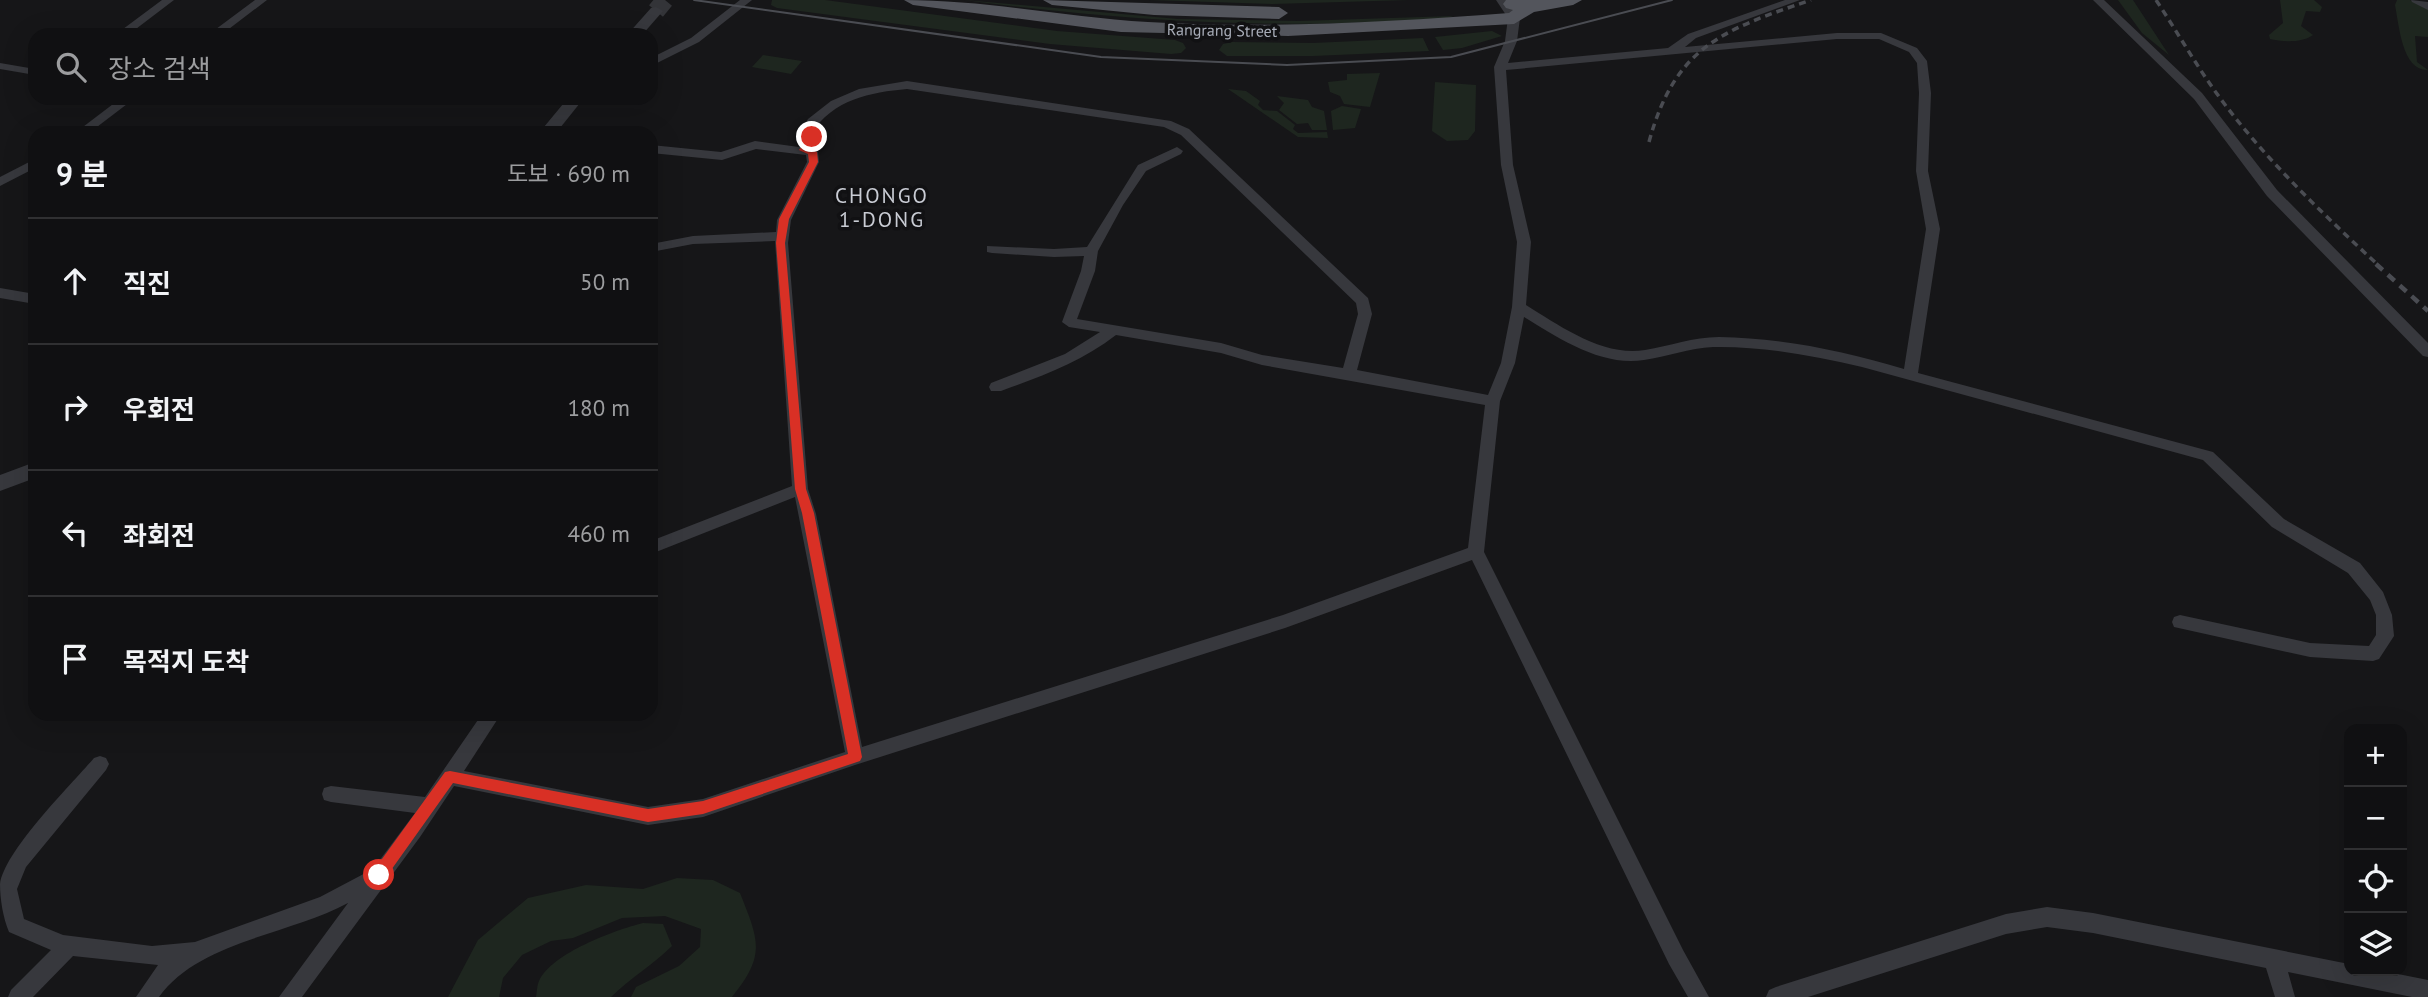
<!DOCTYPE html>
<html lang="ko">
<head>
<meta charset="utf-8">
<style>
	:root { --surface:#101012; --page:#19191b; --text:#f1f3f6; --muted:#9c9d9f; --line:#303032 }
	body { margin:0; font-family:"PT Sans","Noto Sans KR",sans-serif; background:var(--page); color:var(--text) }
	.controls { position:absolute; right:21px; bottom:21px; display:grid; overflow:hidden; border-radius:14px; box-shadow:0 7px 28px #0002 }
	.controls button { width:63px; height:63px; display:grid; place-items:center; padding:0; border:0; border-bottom:2px solid var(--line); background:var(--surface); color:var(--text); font:35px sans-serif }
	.stop { position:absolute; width:21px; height:21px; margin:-16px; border:5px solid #d93025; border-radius:50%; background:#fff }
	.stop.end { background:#d93025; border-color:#fff; box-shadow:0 2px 7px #0008 }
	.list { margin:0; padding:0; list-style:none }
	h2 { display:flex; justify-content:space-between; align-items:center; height:91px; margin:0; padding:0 28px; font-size:30px }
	h2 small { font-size:23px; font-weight:400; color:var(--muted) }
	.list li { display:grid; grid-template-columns:46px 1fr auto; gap:21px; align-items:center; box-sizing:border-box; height:126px; padding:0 28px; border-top:2px solid var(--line) }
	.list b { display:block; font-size:26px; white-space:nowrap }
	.list em { font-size:23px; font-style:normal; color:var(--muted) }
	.icon { flex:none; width:38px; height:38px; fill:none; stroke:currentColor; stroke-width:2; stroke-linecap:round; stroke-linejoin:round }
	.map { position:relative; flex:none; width:2428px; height:997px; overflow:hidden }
	.search { position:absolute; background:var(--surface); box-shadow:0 7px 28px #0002; left:28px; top:28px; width:630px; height:77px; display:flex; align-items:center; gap:18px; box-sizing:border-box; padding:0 24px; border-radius:21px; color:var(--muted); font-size:26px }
	.panel { position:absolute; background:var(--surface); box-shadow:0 7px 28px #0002; left:28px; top:126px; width:630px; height:595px; border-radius:21px }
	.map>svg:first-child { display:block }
	.green { fill:#1e261f }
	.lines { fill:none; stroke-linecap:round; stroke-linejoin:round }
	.secondary-tunnel { stroke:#333438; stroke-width:18; stroke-dasharray:18 9; stroke-linecap:butt }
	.minor { fill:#37383d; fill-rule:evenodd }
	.tertiary { fill:#37383d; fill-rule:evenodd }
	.primary { fill:#53555c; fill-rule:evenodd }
	.tram { stroke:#4a4c52; stroke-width:2 }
	.rail-far1 { stroke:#4a4c52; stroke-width:3.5; stroke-dasharray:7 5; stroke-linecap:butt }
	.rail { stroke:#4a4c52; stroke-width:4.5; stroke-dasharray:9 7; stroke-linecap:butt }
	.route { fill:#d93025 }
	.labels { text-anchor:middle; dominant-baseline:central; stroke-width:7; stroke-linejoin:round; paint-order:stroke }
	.far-street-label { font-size:16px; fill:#a8adb8; stroke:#111113 }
	.quarter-label { font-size:21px; letter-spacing:2px; fill:#c9ccd4; stroke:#111113 }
</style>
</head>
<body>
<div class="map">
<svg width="2428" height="997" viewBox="0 0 2428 997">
	<rect width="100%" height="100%" fill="#161618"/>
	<path class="green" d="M772 0H825L1057 31 1175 40 1183 43 1186 48 1181 53 1171 54 1050 44 777 8 771 5Z
		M964 0 1178 19 1299 21 1453 16C1434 23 1396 21 1374 22 1236 28 1101 18 964 0Z
		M1149 0H1409L1273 4Z
		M2118 0H2133L2169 55 2142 33Z
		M2280 0H2314L2322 7 2320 12 2306 11 2301 26 2313 35C2302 43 2283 42 2270 39L2269 35 2283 23Z
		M2397 0H2410L2428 9V37L2415 36 2417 62 2428 70C2402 71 2399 25 2395 5Z
		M1492 31 1502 36 1462 48 1443 50 1435 37Z
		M1423 38 1429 51 1313 56H1227L1219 50 1223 44 1232 42 1313 43Z
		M763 55 802 61 791 74 752 67Z
		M1380 73 1370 107 1344 104 1340 96 1330 92 1328 82 1347 80V74Z
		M1435 82 1476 85 1475 131 1468 140 1447 141 1432 131Z
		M1228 89 1246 91 1260 101 1258 105 1263 110 1277 111 1295 125 1293 129 1298 133 1327 132 1328 138 1298 137Z
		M1277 96 1308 100 1312 107 1324 111 1327 130H1312L1308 123 1297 124 1279 110 1284 103Z
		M1342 106 1361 109 1355 128 1333 130 1331 111Z
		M677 878 713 880 740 893C759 941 766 955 732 997H631L636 987 679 966 700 947 701 929 665 916 622 918 573 938 551 941 522 955 503 978 499 997H448L478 940 528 898 586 885 643 889Z
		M643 923 663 924 672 946C653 965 630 978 611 997H536C537 992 537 985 539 981 552 953 615 930 643 923Z"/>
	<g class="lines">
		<path class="secondary-tunnel" d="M656 11 665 0"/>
		<path class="minor" d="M162 0H174L128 35H115Z
			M255 0H267L221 35H208Z
			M740 0H752L699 42 651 66V58L691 38Z
			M1496 0H1507L1520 18 1517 41 1508 63 1668 48 1688 34 1785 0H1800L1696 38 1685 47 1837 33H1881L1917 48 1927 61 1931 93 1928 171 1940 229 1918 373 2213 452 2284 519 2360 563 2383 592 2392 615 2394 636 2379 659 2373 661 2310 657 2174 627 2172 622 2174 617 2180 615 2310 643 2369 646 2376 635V615L2370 600 2348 573 2272 527 2203 460 1862 367C1813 356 1763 346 1713 347 1689 348 1667 357 1644 360 1602 367 1558 338 1524 317L1515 363 1500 401 1484 552 1683 950 1709 997H1688L1669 964 1472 560 1285 628 855 765 703 817 648 825 454 786 420 837 302 997H279L348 903C289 935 199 941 159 997H136L158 965 73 956 33 997H8L11 990 51 950 9 932C3 918 0 899 0 884 5 850 70 786 94 758L100 756 106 758 109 764 106 770 26 867 17 889 24 919 63 935 152 946 195 942 320 897 373 869 415 813 331 802 324 800 322 794 324 788 331 786 425 797 482 714H501L464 771 648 807 703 799 845 752 795 497 651 554V541L792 486 775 241 693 244 651 252V244L693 236 776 232 777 220 807 162 806 155 756 149 722 160 651 153V145L721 152 755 141 799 147 805 140 799 134 808 119 831 101 859 89 907 81 1171 121 1189 129 1368 298 1372 314 1357 370 1488 395 1501 363 1512 307 1517 242 1501 165 1494 67 1505 41 1508 18ZM1837 39H1879L1909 52 1917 63 1919 93 1916 171 1926 229 1904 369C1844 351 1782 338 1719 337 1693 337 1670 346 1645 350 1603 357 1560 326 1526 305L1531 242 1513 165 1506 70ZM907 89 1164 127 1181 135 1356 303 1358 314 1343 368 1262 355 1221 343 1077 319 1095 271 1098 251 1123 205 1146 171 1181 154 1183 151 1177 147 1138 165 1087 247 1054 249 987 246V252L992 253 1054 257 1084 256 1081 271 1062 322 1069 327 1100 332 1065 354 991 383 989 387 991 391H1001C1042 376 1081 362 1116 335L1221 353 1262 365 1485 405 1468 548 1283 615 862 747 816 514 808 489 788 243 791 220 819 162 818 152 811 148 818 139 812 133C832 100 871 92 907 89Z
			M2093 0H2104L2202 93 2277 190 2428 343V357L2423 356 2267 196 2194 99Z
			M2411 0 2428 2V10L2412 2Z
			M0 63 35 69V75L0 69Z
			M121 98H135L89 133H75Z
			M35 159V168L0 186V177Z
			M0 288 35 294V304L0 298Z
			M2047 907 2093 913 2349 964V971H2383L2428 980V997H2412L2288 972 2295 997H2275L2266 968 2093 933 2047 927 2006 934 1808 997H1766L1769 990 1776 987 2006 914Z"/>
		<path class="tertiary" d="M656 7 663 11 642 35H627L651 8Z
			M568 98H584L556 133H539Z
			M35 462V478L0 491V475Z"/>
		<path class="primary" d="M904 0C986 0 1066 17 1148 22 1268 29 1389 22 1509 13L1513 10 1506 8 1503 4 1506 0H1582L1573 5 1534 12 1514 24 1288 36 1121 32 913 5Z
			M1043 0 1279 7 1288 13 1279 19 1154 15 1052 5Z"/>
		<path class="tram" d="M694 0 1101 57 1287 65 1451 57 1672 0"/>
		<path class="rail-far1" d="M2156 0C2178 33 2197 67 2220 98 2266 160 2322 213 2378 265
			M1649 142C1675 46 1723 30 1811 0"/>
		<path class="rail" d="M2376 264 2428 311"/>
	</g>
	<path class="route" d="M809 135 816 137 809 149 817 152 818 162 789 219 785 243 806 489 814 513 862 757 860 761 703 814 648 822 453 783 384 880H374V870L445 772 450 771 648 809 703 801 848 754 802 513 795 489 776 243 779 219 809 162 808 154 799 150Z"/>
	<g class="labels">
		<g class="far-street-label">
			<text transform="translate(1222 30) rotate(1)">Rangrang Street</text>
		</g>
		<g class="quarter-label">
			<text x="882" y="195">CHONGO<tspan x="882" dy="24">1-DONG</tspan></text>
		</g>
	</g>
</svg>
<div class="controls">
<button>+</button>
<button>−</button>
<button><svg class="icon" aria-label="locate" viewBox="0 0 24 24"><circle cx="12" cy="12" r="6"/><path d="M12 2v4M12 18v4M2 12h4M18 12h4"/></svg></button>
<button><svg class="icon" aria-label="layers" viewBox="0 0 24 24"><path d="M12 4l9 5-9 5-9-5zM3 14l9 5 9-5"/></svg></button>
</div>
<div class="stop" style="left:379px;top:875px"></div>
<div class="stop end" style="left:812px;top:137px"></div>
<div class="search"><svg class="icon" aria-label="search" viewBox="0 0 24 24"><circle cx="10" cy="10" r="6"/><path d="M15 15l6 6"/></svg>장소 검색</div>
<section class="panel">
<h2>9 분<small>도보 · 690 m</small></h2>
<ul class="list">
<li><svg class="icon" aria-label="ahead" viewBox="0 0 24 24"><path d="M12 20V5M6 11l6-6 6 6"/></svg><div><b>직진</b></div><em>50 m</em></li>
<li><svg class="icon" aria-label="right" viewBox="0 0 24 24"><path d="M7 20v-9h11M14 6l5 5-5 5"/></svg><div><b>우회전</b></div><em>180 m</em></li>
<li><svg class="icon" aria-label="left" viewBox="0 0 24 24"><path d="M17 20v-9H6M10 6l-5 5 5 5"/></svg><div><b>좌회전</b></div><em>460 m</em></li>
<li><svg class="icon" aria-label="arrive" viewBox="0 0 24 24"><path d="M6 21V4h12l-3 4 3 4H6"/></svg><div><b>목적지 도착</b></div></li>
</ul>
</section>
</div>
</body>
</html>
